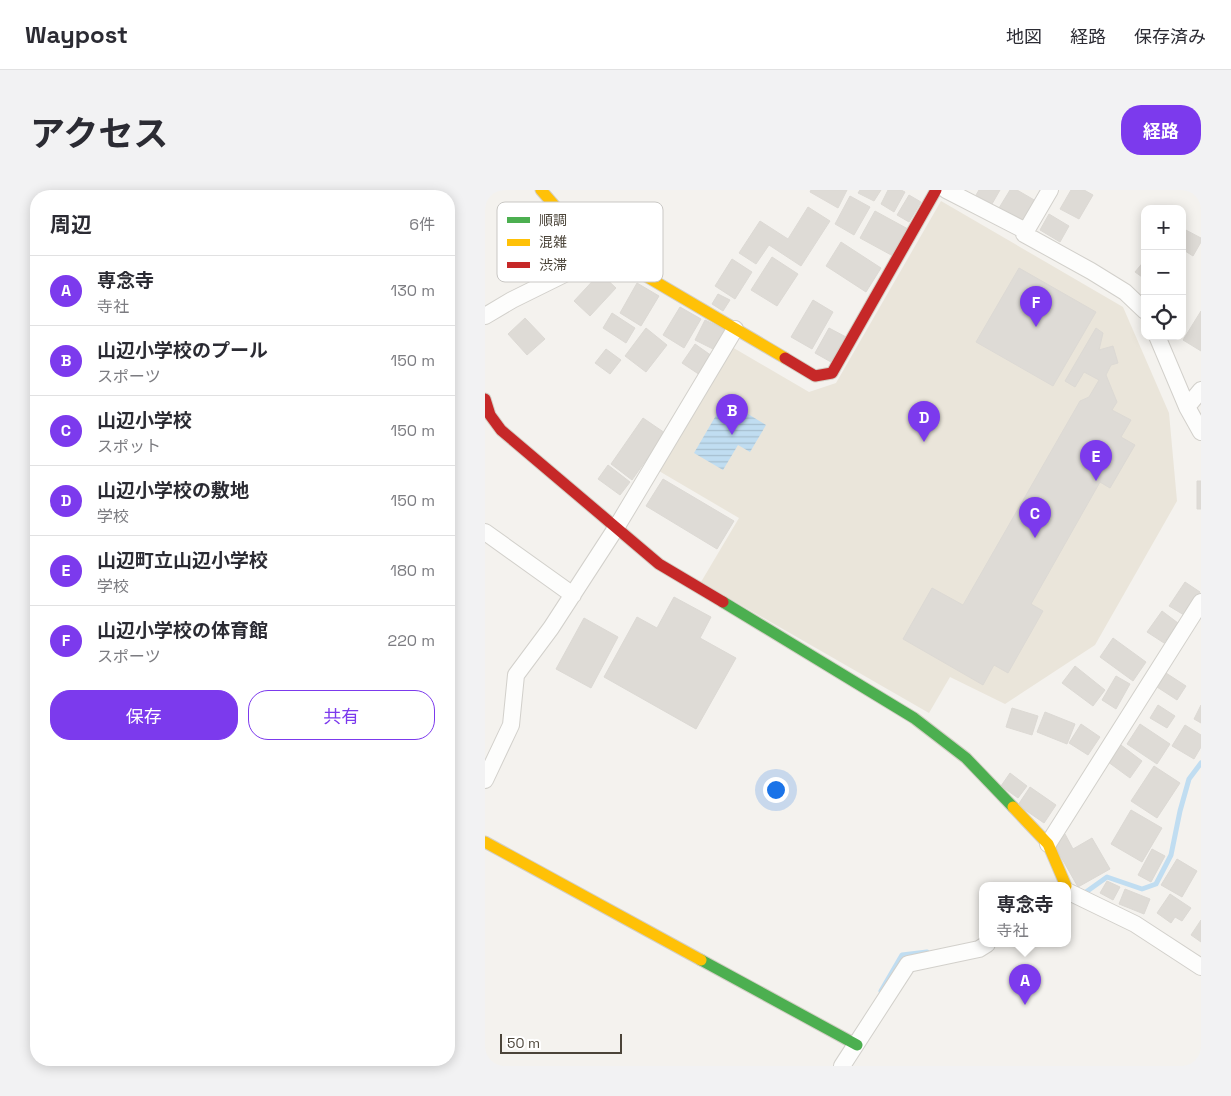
<!DOCTYPE html>
<html lang="ja">
<head>
<meta charset="utf-8">
<style>
	:root { --surface:#fff; --page:#f2f2f3; --text:#2b2b33; --muted:#7c7c81; --line:#e1e1e2; --accent:#7c3aed }
	body { margin:0; font-family:"Space Grotesk","Noto Sans JP",sans-serif; background:var(--page); color:var(--text) }
	.controls { position:absolute; right:15px; top:15px; display:grid; overflow:hidden; border-radius:10px; box-shadow:0 2px 12px #0003 }
	.controls button { width:45px; height:45px; display:grid; place-items:center; padding:0; border:0; border-bottom:1px solid var(--line); background:var(--surface); color:var(--text); font:25px sans-serif }
	.scale { position:absolute; left:15px; bottom:12px; width:122px; box-sizing:border-box; padding-left:5px; border:2px solid #4b4439; border-top:0; font-size:14px; line-height:18px; white-space:nowrap; color:#4b4439; -webkit-text-stroke:4px #fff; paint-order:stroke }
	.you { position:absolute; left:290px; top:599px; width:18px; height:18px; margin:-12px; border:4px solid #fff; border-radius:50%; background:#1a73e8; box-shadow:0 0 0 8px #1a73e833 }
	.badge { display:grid; place-items:center; width:32px; height:32px; border-radius:50%; background:var(--accent); color:#fff; font-size:16px; font-weight:700 }
	.pin { position:absolute; translate:-50% -41px; filter:drop-shadow(0 1px 2px #0008) }
	.pin::after { content:''; position:absolute; top:26px; width:18px; height:15px; background:inherit; clip-path:polygon(0 0,100% 0,50% 100%) }
	.popup { position:absolute; left:494px; top:692px; width:92px; height:65px; box-sizing:border-box; display:grid; place-content:center; border-radius:10px; background:var(--surface); filter:drop-shadow(0 1px 4px #0005); font-size:16px; white-space:nowrap; color:var(--muted) }
	.popup b { font-size:19px; color:var(--text) }
	.popup::after { content:''; position:absolute; left:50%; top:100%; margin-left:-10px; border:10px solid transparent; border-top-color:var(--surface) }
	.list { margin:0; padding:0; list-style:none }
	h2 { display:flex; justify-content:space-between; align-items:center; height:65px; margin:0; padding:0 20px; font-size:21px }
	h2 small { font-size:16px; font-weight:400; color:var(--muted) }
	.list li { display:grid; grid-template-columns:32px 1fr auto; gap:15px; align-items:center; box-sizing:border-box; height:70px; padding:0 20px; border-top:1px solid var(--line) }
	.list b { display:block; font-size:19px; white-space:nowrap }
	.list p { margin:0; font-size:16px; white-space:nowrap; color:var(--muted) }
	.list em { font-size:16px; font-style:normal; color:var(--muted) }
	.actions { display:flex; gap:10px; padding:15px 20px }
	.actions a { flex:1; padding:11px 0; border:1px solid var(--accent); border-radius:20px; text-align:center; font-size:18px; color:var(--accent) }
	.actions .main { background:var(--accent); color:#fff }
	.icon { flex:none; width:28px; height:28px; fill:none; stroke:currentColor; stroke-width:2; stroke-linecap:round; stroke-linejoin:round }
	.map { position:relative; flex:none; width:716px; height:876px; overflow:hidden; border-radius:20px }
	header { display:flex; align-items:center; gap:30px; box-sizing:border-box; height:70px; padding:0 25px; background:var(--surface); border-bottom:1px solid var(--line) }
	header strong { font-size:24px }
	nav { display:flex; gap:28px; margin-inline-start:auto; font-size:18px }
	.intro { display:flex; align-items:center; justify-content:space-between; box-sizing:border-box; height:120px; padding:0 30px }
	h1 { margin:0; font-size:35px }
	.button { padding:12px 22px; border-radius:20px; background:var(--accent); color:#fff; font-size:18px; font-weight:700 }
	main { display:flex; gap:30px; padding:0 30px }
	aside { flex:1; background:var(--surface); border-radius:20px; box-shadow:0 2px 12px #0003 }
	.map>svg:first-child { display:block }
	.education { fill:#eae5da }
	.water { fill:url(#water-rules) }
	.lines { fill:none; stroke-linecap:round; stroke-linejoin:round }
	.stream { stroke:#c0ddf1; stroke-width:5 }
	.building { fill:#dedbd6; stroke:#dcd9d4 }
	.street-casing { stroke:#d2d0cb; stroke-width:18 }
	.fast-casing { stroke:#d3cfc5; stroke-width:13 }
	.slow-casing { stroke:#d3cfc5; stroke-width:13 }
	.jam-casing { stroke:#d3cfc5; stroke-width:13 }
	.street { stroke:#fdfdfc; stroke-width:16 }
	.fast { stroke:#4caf50; stroke-width:11 }
	.slow { stroke:#ffc107; stroke-width:11 }
	.jam { stroke:#c62828; stroke-width:11 }
	.key { fill:#fff; stroke:#c9c7c4; stroke-width:1 }
	.key-label { font-size:14px; fill:#4b4439 }
</style>
</head>
<body>
<header>
<strong>Waypost</strong>
<nav><a>地図</a><a>経路</a><a>保存済み</a></nav>
</header>
<div class="intro"><h1>アクセス</h1><a class="button">経路</a></div>
<main>
<aside>
<h2>周辺<small>6件</small></h2>
<ul class="list">
<li><span class="badge">A</span><div><b>専念寺</b><p>寺社</p></div><em>130 m</em></li>
<li><span class="badge">B</span><div><b>山辺小学校のプール</b><p>スポーツ</p></div><em>150 m</em></li>
<li><span class="badge">C</span><div><b>山辺小学校</b><p>スポット</p></div><em>150 m</em></li>
<li><span class="badge">D</span><div><b>山辺小学校の敷地</b><p>学校</p></div><em>150 m</em></li>
<li><span class="badge">E</span><div><b>山辺町立山辺小学校</b><p>学校</p></div><em>180 m</em></li>
<li><span class="badge">F</span><div><b>山辺小学校の体育館</b><p>スポーツ</p></div><em>220 m</em></li>
</ul>
<div class="actions"><a class="main">保存</a><a>共有</a></div>
</aside>
<div class="map">
<svg width="716" height="876" viewBox="0 0 716 876">
	<defs>
		<pattern id="water-rules" width="6" height="5" patternUnits="userSpaceOnUse" patternTransform="scale(1.25)"><rect width="6" height="5" fill="#c0ddf1"/><path d="M0 2.5h6" fill="none" stroke="#a6bfcf"/></pattern>
	</defs>
	<rect width="100%" height="100%" fill="#f4f2ee"/>
	<path class="education" d="M456 11 638 117 684 223 692 311 610 455 520 514 465 487 444 523 216 392 254 328 174 281 247 157 324 202 351 193Z"/>
	<path class="water" d="M240 210 281 235 265 262 253 255 238 280 209 263Z"/>
	<g class="lines">
		<path class="stream" d="M601 702 622 687 657 699 671 694 686 665 695 621 704 589 716 573
			M396 801 417 765 442 762"/>
	</g>
	<path class="building" d="M326 0H362L353 18 325 2Z
		M375 0H396L389 11 373 3Z
		M403 0H416L420 2 409 22 396 14Z
		M494 0H515L507 14 491 5Z
		M525 0H532L551 11 539 32 514 18Z
		M586 0H599L608 5 594 29 575 19Z
		M424 5 436 12 424 32 412 25Z
		M365 6 385 17 369 45 350 34Z
		M323 17 345 31 316 76 284 55 271 74 254 63 275 31 303 49Z
		M390 21 423 39 408 66 375 48Z
		M564 24 584 36 575 52 555 40Z
		M697 38 716 48V52L708 66 697 59Z
		M356 52 396 78 381 102 341 76Z
		M287 67 313 84 292 116 266 100Z
		M247 69 267 82 250 109 230 96Z
		M660 70V89L650 82Z
		M534 78 611 122 568 196 491 152Z
		M115 83 131 98 105 126 89 111Z
		M152 93 174 106 156 136 135 123Z
		M233 104 245 110 238 121 227 114Z
		M328 110 348 122 327 159 306 147Z
		M195 117 216 129 199 158 178 145Z
		M716 121V161L698 150Z
		M127 123 150 138 141 153 118 138Z
		M40 128 60 149 42 165 23 144Z
		M220 130 241 140 230 160 210 150Z
		M161 138 182 155 161 182 140 166Z
		M344 138 361 147 346 172 330 163Z
		M611 138 618 143 614 160 628 156 633 173 626 175 621 185 632 212 627 220 646 230 636 247 650 255 625 298 615 292 546 414 558 421 523 483 509 475 498 495 418 449 447 398 478 415 595 211 604 207 614 190 599 182 590 197 580 191Z
		M210 154 227 166 215 185 197 173Z
		M121 159 136 170 125 184 110 173Z
		M158 228 180 243 147 290 126 274Z
		M123 275 145 292 135 305 113 289Z
		M178 289 249 331 232 359 161 316Z
		M712 291H716V319H712Z
		M700 392 715 402 699 425 684 416Z
		M189 407 226 427 215 448 251 468 211 539 119 487 152 427 172 438Z
		M677 421 693 433 679 453 662 442Z
		M99 428 133 447 106 498 71 479Z
		M628 448 661 472 648 491 615 467Z
		M590 476 620 500 608 516 577 493Z
		M681 483 701 496 692 510 672 497Z
		M631 486 645 494 631 519 617 510Z
		M673 515 690 526 682 538 665 528Z
		M716 515V533L709 529Z
		M527 518 553 526 547 545 521 537Z
		M560 522 590 534 582 554 552 542Z
		M596 534 615 547 603 565 584 553Z
		M655 534 685 554 672 574 642 554Z
		M700 535 716 545V557L709 569 687 556Z
		M632 552 657 571 645 588 619 569Z
		M669 576 695 593 672 628 646 611Z
		M525 583 542 596 533 608 516 596Z
		M545 597 571 615 559 633 533 615Z
		M646 620 677 638 657 672 626 654Z
		M580 644 588 659 607 648 625 679 593 697 567 651Z
		M667 659 680 666 666 692 653 685Z
		M692 669 712 681 697 707 676 695Z
		M622 691 635 697 628 710 615 703Z
		M640 699 665 709 659 724 634 714Z
		M685 704 706 718 697 731 690 727 686 733 672 723Z
		M716 730V752L706 745Z"/>
	<g class="lines">
		<defs>
			<path id="street" d="M461 0 541 41 539 44 606 81 640 102 660 121
				M541 41 565 0
				M0 126 27 110 114 67
				M672 146 702 217 716 242
				M702 217 716 200
				M0 342 88 405
				M0 590 26 535 31 485 66 438 131 338 250 139
				M563 654 716 412
				M582 701 650 734 716 777
				M357 876 423 774 494 759 502 754"/>
			<path id="fast" d="M238 412 429 528 481 568 528 617
				M216 770 372 855"/>
			<path id="slow" d="M56 0 114 67 142 75 300 168
				M528 617 563 654 581 696
				M0 652 216 770"/>
			<path id="jam" d="M300 168 330 186 347 183 451 0
				M0 209 5 225 16 240 174 374 238 412"/>
		</defs>
		<use href="#street" class="street-casing"/>
		<use href="#fast" class="fast-casing"/>
		<use href="#slow" class="slow-casing"/>
		<use href="#jam" class="jam-casing"/>
		<use href="#street" class="street"/>
		<use href="#fast" class="fast"/>
		<use href="#slow" class="slow"/>
		<use href="#jam" class="jam"/>
	</g>
	<rect x="12" y="12" width="166" height="80" rx="8" class="key"/>
	<rect x="22" y="27" width="23" height="6" fill="#4caf50"/>
	<rect x="22" y="49" width="23" height="7" fill="#ffc107"/>
	<rect x="22" y="72" width="23" height="6" fill="#c62828"/>
	<g class="key-label">
		<text x="54" y="35">順調</text>
		<text x="54" y="57">混雑</text>
		<text x="54" y="80">渋滞</text>
	</g>
</svg>
<div class="controls">
<button>+</button>
<button>−</button>
<button><svg class="icon" aria-label="locate" viewBox="0 0 24 24"><circle cx="12" cy="12" r="6"/><path d="M12 2v4M12 18v4M2 12h4M18 12h4"/></svg></button>
</div>
<div class="scale">50 m</div>
<div class="you"></div>
<div class="pin badge" style="left:540px;top:815px">A</div>
<div class="popup"><b>専念寺</b>寺社</div>
<div class="pin badge" style="left:247px;top:245px">B</div>
<div class="pin badge" style="left:550px;top:348px">C</div>
<div class="pin badge" style="left:439px;top:252px">D</div>
<div class="pin badge" style="left:611px;top:291px">E</div>
<div class="pin badge" style="left:551px;top:137px">F</div>
</div>
</main>
</body>
</html>
